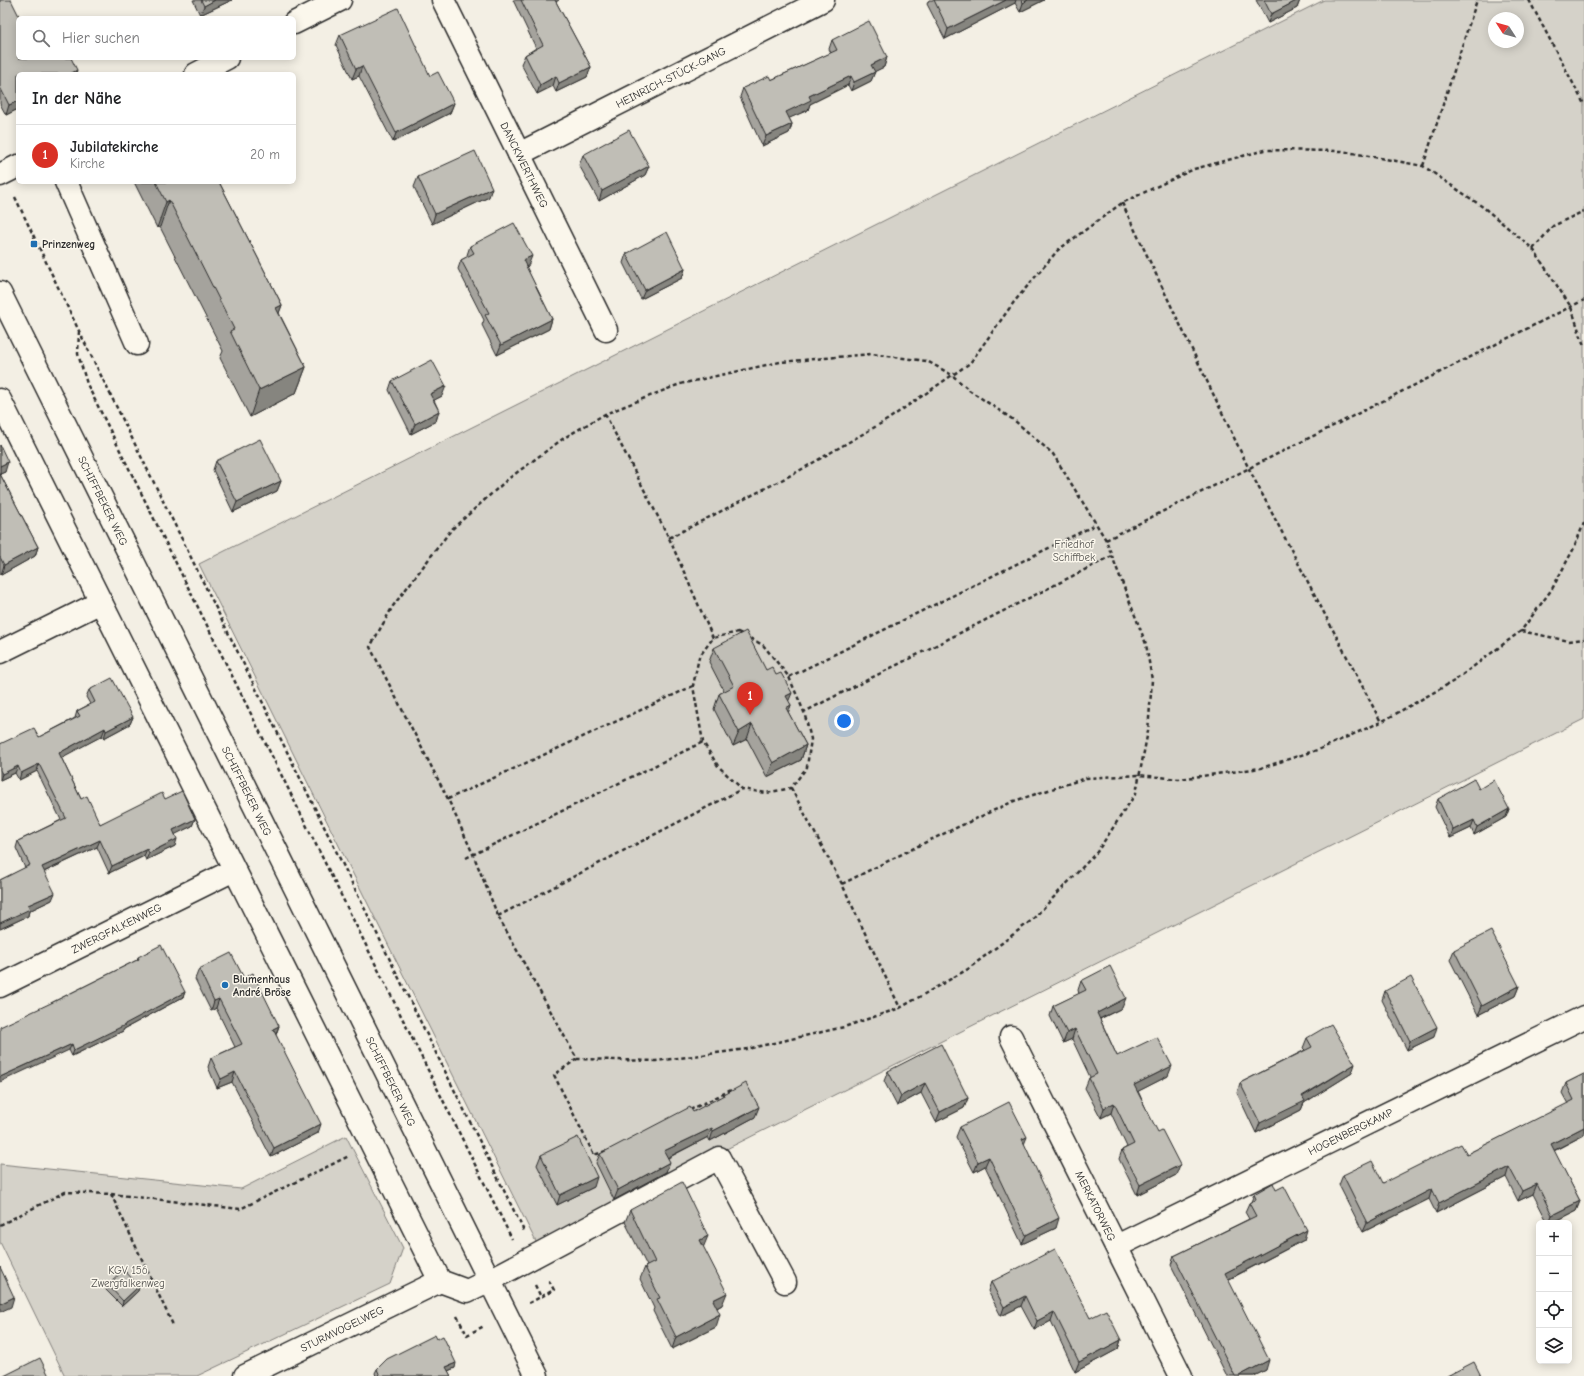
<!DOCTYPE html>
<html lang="de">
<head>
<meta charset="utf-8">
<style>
	:root { --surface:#fff; --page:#f6f6f6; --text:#202124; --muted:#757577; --line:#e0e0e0; --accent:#d93025 }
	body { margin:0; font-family:"Comic Neue",sans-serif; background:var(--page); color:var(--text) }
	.controls { position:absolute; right:12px; bottom:12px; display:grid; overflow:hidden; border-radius:6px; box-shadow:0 2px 10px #0003 }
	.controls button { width:36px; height:36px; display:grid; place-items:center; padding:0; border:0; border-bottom:1px solid var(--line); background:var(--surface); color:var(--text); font:20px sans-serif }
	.compass { position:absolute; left:1488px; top:12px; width:36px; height:36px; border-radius:50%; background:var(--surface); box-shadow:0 2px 10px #0003; rotate:306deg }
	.you { position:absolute; left:844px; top:721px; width:14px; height:14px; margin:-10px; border:3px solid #fff; border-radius:50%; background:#1a73e8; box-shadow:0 0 0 6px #1a73e833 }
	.badge { display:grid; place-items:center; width:26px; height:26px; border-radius:50%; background:var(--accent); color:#fff; font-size:13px; font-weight:700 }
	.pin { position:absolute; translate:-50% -33px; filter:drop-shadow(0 1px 2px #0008) }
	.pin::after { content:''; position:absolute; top:21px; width:14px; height:12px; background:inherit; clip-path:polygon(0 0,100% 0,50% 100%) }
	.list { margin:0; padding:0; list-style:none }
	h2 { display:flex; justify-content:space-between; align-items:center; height:52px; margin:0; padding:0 16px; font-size:17px }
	h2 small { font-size:13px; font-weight:400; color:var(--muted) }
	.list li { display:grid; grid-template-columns:26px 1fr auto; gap:12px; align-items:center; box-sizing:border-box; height:60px; padding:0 16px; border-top:1px solid var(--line) }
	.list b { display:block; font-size:15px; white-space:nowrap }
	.list p { margin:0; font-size:13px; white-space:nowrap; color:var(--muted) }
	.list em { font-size:13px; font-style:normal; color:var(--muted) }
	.icon { flex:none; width:22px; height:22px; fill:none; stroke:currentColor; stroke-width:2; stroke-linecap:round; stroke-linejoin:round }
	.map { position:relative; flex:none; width:1584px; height:1376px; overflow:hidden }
	.search { position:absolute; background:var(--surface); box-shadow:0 2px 10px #0003; left:16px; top:16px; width:280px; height:44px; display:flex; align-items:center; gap:10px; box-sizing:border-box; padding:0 14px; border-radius:6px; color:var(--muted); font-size:15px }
	.panel { position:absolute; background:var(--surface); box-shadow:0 2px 10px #0003; left:16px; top:72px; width:280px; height:112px; border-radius:6px }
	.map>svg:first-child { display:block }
	.green { fill:#d5d2c9; stroke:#807e7a; fill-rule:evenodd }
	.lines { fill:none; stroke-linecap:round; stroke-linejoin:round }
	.minor-casing { stroke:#2b2b2b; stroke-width:25 }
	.major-casing { stroke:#2b2b2b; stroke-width:25 }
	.path { stroke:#2b2b2b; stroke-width:2.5; stroke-dasharray:4 3; stroke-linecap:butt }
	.minor { stroke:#fbf7ec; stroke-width:22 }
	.major { stroke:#fbf7ec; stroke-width:22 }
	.wall { fill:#a5a39d; stroke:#2b2b2b }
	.shaded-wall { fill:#86857f; stroke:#2b2b2b }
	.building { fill:#c0beb6; stroke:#2b2b2b }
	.poi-dot { fill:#1f6fb2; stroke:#fbf7ec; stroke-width:1.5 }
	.labels { text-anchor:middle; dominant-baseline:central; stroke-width:3; stroke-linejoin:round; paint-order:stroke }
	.street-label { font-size:11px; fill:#2b2b2b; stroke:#fbf7ec }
	.poi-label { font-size:11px; font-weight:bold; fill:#2b2b2b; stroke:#fbf7ec; text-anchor:start }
	.park-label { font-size:11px; fill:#565552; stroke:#fbf7ec }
</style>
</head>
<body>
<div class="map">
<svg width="1584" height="1376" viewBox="0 0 1584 1376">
	<rect width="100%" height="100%" fill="#f3efe4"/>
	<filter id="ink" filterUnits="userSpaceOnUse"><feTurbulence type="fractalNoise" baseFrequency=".025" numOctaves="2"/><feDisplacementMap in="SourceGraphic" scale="8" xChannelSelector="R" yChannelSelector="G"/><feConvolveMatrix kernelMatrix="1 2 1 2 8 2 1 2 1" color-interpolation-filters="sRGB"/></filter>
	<g filter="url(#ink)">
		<path class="green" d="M1324 0H1584V719L537 1244 199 564ZM1494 18H1518V42H1494Z
			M346 1136 403 1248 390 1284 197 1376H65L0 1242V1164L241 1189Z"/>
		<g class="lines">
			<defs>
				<g id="minor">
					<path id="s1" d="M443 0 606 330"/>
					<path d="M294 23 340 0"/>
					<path d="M196 74 227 58"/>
					<path id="s2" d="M519 154 823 0"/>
					<path d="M0 175 18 166"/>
					<path d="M66 182 137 344"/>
					<path d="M0 400 440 1281 467 1291 490 1280 719 1158 785 1282"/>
					<path d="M0 652 101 602"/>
					<path id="s3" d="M0 986 234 870"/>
					<path id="s4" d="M1011 1037 1181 1376"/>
					<path id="s5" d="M1117 1246 1584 1017"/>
					<path id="s6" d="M245 1376 440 1281"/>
				</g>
				<g id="major">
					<path id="s7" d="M0 293 537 1376"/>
				</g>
			</defs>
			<use href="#minor" class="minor-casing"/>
			<use href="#major" class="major-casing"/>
			<path class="path" d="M1529 0 1584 104
				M1423 166 1477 0
				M15 197 79 331 524 1231
				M1122 203 1249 469 1381 722
				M1533 249 1553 226 1584 211
				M79 331 78 354 87 384 512 1239
				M605 414 669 538 713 638
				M669 538 797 472 887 420 970 363 1014 302 1058 250 1122 203 1194 169 1265 150 1342 151 1423 166 1483 207 1533 249 1571 307 1584 346
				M1106 540 1584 300
				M1521 631 1569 641 1584 639
				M738 632 763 645 789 677 804 712 811 739 807 767 791 788 766 793 742 789 718 766 703 742 693 686 699 657 713 638Z
				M789 677 1095 525
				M693 686 448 799 473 854 498 916 577 1059 656 1061 747 1049 844 1027 900 1008 968 969 1032 920 1097 852 1136 793 1148 731 1152 680 1146 644 1112 556
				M791 788 842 884 900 1008
				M448 799 370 647 393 606 451 530 508 479 564 438 605 414 680 384 780 362 871 354 927 361 952 375 969 390 1015 421 1053 454 1106 540 1112 556 804 712
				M466 858 703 742
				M842 884 928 841 1014 801 1086 778 1139 775 1179 779 1261 768 1320 749 1381 722 1454 681 1521 631 1552 589 1574 548 1584 523
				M498 916 742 789
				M577 1059 554 1075 594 1155 606 1151
				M690 1110 731 1090
				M111 1194 173 1325
				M0 1225 65 1192 111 1194 240 1209 349 1156
				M535 1285 541 1297
				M529 1303 554 1290 548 1279
				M457 1316 467 1335 484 1326"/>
			<use href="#minor" class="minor"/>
			<use href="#major" class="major"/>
		</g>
		<path class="wall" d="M0 0 18 74V109L6 115 0 104Z
			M193 0H232L200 15Z
			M513 0H559L556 2 591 67 587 77 556 92 553 86 537 94 521 64 525 55 536 48Z
			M929 0H1044L1020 12 1015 3 945 39 927 4Z
			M1256 0H1300L1297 8 1268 23Z
			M340 35 454 103 450 113 393 142 359 76 352 79 336 45Z
			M832 40 887 57 884 67 875 71 871 81 851 91 848 85 810 104 808 110 789 118 792 124 789 133 762 146 740 97 743 88 771 80 831 53 829 49Z
			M583 155 649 166 645 175 599 201 579 165Z
			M418 177 489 197 432 224 414 187Z
			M134 182H219L282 305 279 313 306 367 296 393 250 417 220 358 223 351 160 227 157 228Z
			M470 246 528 266 526 267 552 319 549 329 497 355 482 325 484 320 458 269 461 260 467 257V255Z
			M626 254 685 269 682 278 641 299 623 263Z
			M392 381 442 396 434 400 439 411 436 421 411 434 389 390Z
			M0 445 5 472 0 474 38 547 35 556 1 575 0 574Z
			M216 461 281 481 277 491 233 512 213 470Z
			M714 648 766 670 791 705 788 712 806 745 801 760 767 777 747 739 733 746 714 709 719 694 724 691 709 662Z
			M89 690 133 717 130 724 104 738 102 736 61 757 81 799 100 824 165 799 195 819 192 826 175 834V846L146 860 144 856 109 873 97 847 44 872 52 900 29 911 28 916 0 929V880L25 868 16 848 18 841 61 820 37 771 19 780 15 773 0 780V744L39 737 75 718 77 711 90 704 86 697Z
			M1479 789 1509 809 1506 817 1474 835 1471 828 1450 838 1435 807 1438 799Z
			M1454 950 1519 986 1515 996 1478 1015 1450 960Z
			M138 957 185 992 183 997 124 1029 123 1031 72 1056 69 1050 51 1003 137 960Z
			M199 969 244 978 279 1026 276 1035 318 1133 271 1157 232 1082 217 1088 208 1067 211 1058 235 1047 216 1008 211 1011 195 979Z
			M1081 981 1122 1008 1100 1019 1117 1056 1168 1076 1138 1091 1176 1175 1137 1195 1119 1159 1122 1150 1127 1147 1111 1113 1101 1118 1085 1088 1089 1078 1090 1077 1072 1039 1063 1043 1050 1016 1053 1006 1079 994 1078 990Z
			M1385 991 1434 1037 1407 1050 1382 1000Z
			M1307 1038 1352 1073 1304 1103 1301 1110 1256 1133 1237 1093 1240 1083 1305 1050 1303 1048Z
			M888 1071 968 1098 964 1108 936 1122 921 1093 897 1106 884 1081Z
			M1584 1074V1135L1554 1151 1580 1201 1576 1211 1552 1223H1548L1533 1194 1518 1201 1506 1177 1436 1213 1429 1199 1363 1232 1339 1185 1343 1175 1383 1183 1467 1154 1568 1104 1562 1093 1566 1083Z
			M693 1112 755 1117 710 1141 708 1137 668 1158 666 1172 614 1200 596 1163 600 1154Z
			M960 1127 1024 1144 1056 1228 1022 1244 985 1166 974 1172 956 1137Z
			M541 1155 594 1187 557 1205 537 1165Z
			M1254 1194 1304 1240 1228 1280 1266 1370 1254 1376H1227L1171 1265 1174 1256 1249 1219 1245 1212 1249 1203 1251 1202Z
			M630 1210 703 1247 722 1305 717 1308 716 1327 672 1349 653 1311 654 1308 640 1279 645 1267 647 1266 625 1222Z
			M991 1282 1090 1318 1121 1340 1118 1349 1075 1372 1051 1321 1034 1330 1021 1306 1001 1316 988 1291Z
			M108 1285 139 1286 138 1291 122 1306 106 1290Z
			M437 1339 455 1368 448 1371 451 1376H376L375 1373 377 1369Z"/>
		<path class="shaded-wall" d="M215 0H232L200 15 204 6Z
			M1006 0H1016L1015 3 945 39 948 29Z
			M1028 0H1044L1020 12 1023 3Z
			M1298 0H1300L1297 8 1268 23 1271 14Z
			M887 57 884 67 868 75 871 65Z
			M362 66 359 76 352 79 356 69Z
			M591 67 587 77 556 92 559 83Z
			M77 70 76 74H70Z
			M875 72 871 81 851 91 854 82Z
			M556 76 553 86 537 94 540 85Z
			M851 76 848 85 810 104 808 110 783 121 786 112 809 96Z
			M18 101V109L6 115 9 105Z
			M454 103 450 113 393 142 396 133Z
			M792 124 789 133 762 146 766 136Z
			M649 166 645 175 599 201 602 191Z
			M492 188 489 197 432 224 435 214Z
			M169 200 160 227 157 228 166 202Z
			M532 256 528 266 519 270 523 260Z
			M685 269 682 278 641 299 645 290Z
			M282 305 272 332 276 308Z
			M552 319 549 329 497 355 501 345Z
			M306 367 296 393 250 417 259 390Z
			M446 386 442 396 427 404 430 394Z
			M439 411 436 421 411 434 415 424Z
			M8 462 5 472 0 474V466Z
			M281 481 277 491 233 512 237 502Z
			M38 547 35 556 1 575 4 565Z
			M792 693 786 707 791 705 786 719V696Z
			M133 717 130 724 104 738 106 731Z
			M752 724 747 739 733 746 739 732Z
			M105 728 102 736 57 760 59 753Z
			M806 745 801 760 767 777 773 763Z
			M39 764 37 771 19 780 21 773Z
			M18 766 15 773 0 780 2 774Z
			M1509 809 1506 817 1474 835 1477 827Z
			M195 819 192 826 170 837 173 830Z
			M1474 820 1471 828 1450 838 1453 830Z
			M177 839 175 846 146 860 149 853Z
			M100 840 97 847 39 874 42 867Z
			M147 849 144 856 109 873 112 866Z
			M55 893 52 900 29 911 28 916 0 929V923L28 905Z
			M1519 986 1515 996 1478 1015 1482 1006Z
			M185 992 183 997 124 1029 123 1031 72 1056 74 1050Z
			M1126 998 1122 1008 1093 1022 1097 1013Z
			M219 999 216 1008 211 1011 214 1001Z
			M279 1026 275 1036 273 1029Z
			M1437 1027 1434 1037 1407 1050 1410 1041Z
			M1075 1029 1072 1039 1063 1043 1067 1033Z
			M72 1044 69 1050 0 1082V1077Z
			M1355 1064 1352 1073 1304 1103 1301 1110 1256 1133 1260 1123Z
			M1172 1066 1168 1076 1131 1095 1134 1085Z
			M235 1072 232 1082 217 1088 221 1079Z
			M925 1083 921 1093 897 1106 901 1096Z
			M968 1098 964 1108 936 1122 940 1112Z
			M1114 1103 1111 1113 1101 1118 1104 1108Z
			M759 1107 755 1117 710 1141 713 1131Z
			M321 1124 318 1133 271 1157 274 1148Z
			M1584 1127V1135L1547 1154 1551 1144Z
			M712 1128 708 1137 661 1161 664 1151Z
			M1027 1137 1023 1147 1022 1139Z
			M989 1157 985 1166 974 1172 978 1162Z
			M670 1162 666 1172 614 1200 618 1190Z
			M1180 1165 1176 1175 1137 1195 1140 1185Z
			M1509 1167 1506 1177 1436 1213 1439 1203Z
			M597 1177 594 1187 557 1205 560 1195Z
			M1537 1184 1533 1194 1518 1201 1522 1191Z
			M1432 1189 1429 1199 1363 1232 1367 1223Z
			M1580 1201 1576 1211 1552 1223H1549L1552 1215Z
			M1059 1218 1056 1228 1022 1244 1026 1235Z
			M1307 1230 1304 1240 1221 1283 1225 1273Z
			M708 1236 703 1248 700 1240Z
			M139 1286 138 1291 122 1306 123 1301Z
			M727 1293 722 1305 709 1312 713 1300Z
			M1025 1296 1021 1306 1001 1316 1004 1307Z
			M14 1297 11 1307 0 1312V1304Z
			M1054 1312 1051 1321 1034 1330 1037 1321Z
			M720 1314 716 1327 672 1349 676 1337Z
			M1121 1340 1118 1349 1075 1372 1079 1362Z
			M1269 1360 1266 1370 1254 1376H1239Z
			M456 1363 455 1368 445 1372 446 1367Z"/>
		<path class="building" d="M0 0H11L20 18H18V58H71L77 70 70 74H18V101L9 105 0 87Z
			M201 0H215L204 6Z
			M521 0H555L591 67 559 83 556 76 540 85 525 55 543 45Z
			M934 0H1006L948 29Z
			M1022 0H1028L1023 3Z
			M1264 0H1298L1271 14Z
			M398 8 430 76 438 72 454 103 396 133 362 66 356 69 340 35Z
			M869 21 887 57 871 65 875 72 854 82 851 76 809 96 811 100 786 112 792 124 766 136 743 88 769 76 771 80 837 50 832 40Z
			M629 130 649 166 602 191 583 155Z
			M475 151 492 188 435 214 418 177Z
			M156 182H219L282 305 276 308 306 367 259 390 230 331 234 329 169 200 166 202Z
			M514 223 532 256 523 260 552 319 501 345 485 315 489 313 461 260 474 253 470 246Z
			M667 232 685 269 645 290 626 254Z
			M432 360 446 386 430 394 439 411 415 424 392 381Z
			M260 439 281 481 237 502 216 461Z
			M0 445 8 462 0 466Z
			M0 474 38 547 4 565 0 557Z
			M746 631 766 670 772 667 776 675 781 673 792 693 786 696 791 705 786 708 806 745 773 763 752 724 739 732 719 694 734 686 714 648Z
			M112 678 133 717 106 731 105 728 59 753 81 799 87 796 100 824 162 793 165 799 182 791 195 819 173 830 177 839 149 853 147 849 112 866 100 840 42 867 55 893 28 905 30 909 0 923V880L30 865 18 841 66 818 39 764 21 773 18 766 2 774 0 770V744L34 728 39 737 80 716 77 711 95 702 89 690Z
			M1474 779 1479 789 1494 780 1509 809 1477 827 1474 820 1453 830 1438 799Z
			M1491 931 1519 986 1482 1006 1454 950Z
			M161 945 185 992 125 1024V1025L74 1050 72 1044 0 1077V1027L51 1003 139 959 138 957Z
			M231 953 244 978 253 973 279 1026 273 1029 321 1124 274 1148 235 1072 221 1079 211 1058 242 1044 219 999 214 1001 199 969Z
			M1110 966 1126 998 1097 1013 1117 1056 1157 1037 1172 1066 1134 1085 1158 1132 1162 1130 1180 1165 1140 1185 1122 1150 1134 1144 1114 1103 1104 1108 1089 1078 1097 1074 1075 1029 1067 1033 1053 1006 1086 990 1081 981Z
			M1411 977 1437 1027 1410 1041 1385 991Z
			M1331 1024 1355 1064 1302 1096 1305 1101 1260 1123 1240 1083 1312 1047 1307 1038Z
			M941 1044 968 1098 940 1112 925 1083 901 1096 888 1071Z
			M1584 1074V1127L1551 1144 1580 1201 1552 1215 1537 1184 1522 1191 1509 1167 1439 1203 1432 1189 1367 1223 1343 1175 1372 1161 1383 1183 1461 1144 1467 1154 1574 1100 1566 1083Z
			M746 1083 759 1107 713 1131 712 1128 664 1151 670 1162 618 1190 600 1154 690 1107 693 1112Z
			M1009 1102 1027 1137 1022 1139 1059 1218 1026 1235 989 1157 978 1162 960 1127Z
			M578 1137 597 1177 560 1195 541 1155Z
			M682 1182 708 1236 700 1240 727 1293 713 1300 720 1314 676 1337 657 1299 660 1298 645 1267 655 1262 630 1210Z
			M1273 1183 1276 1190 1284 1186 1307 1230 1225 1273 1269 1360 1239 1376H1235L1174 1256 1256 1216 1249 1203 1256 1199 1254 1194Z
			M1055 1249 1090 1318 1106 1310 1121 1340 1079 1362 1054 1312 1037 1321 1025 1296 1004 1307 991 1282Z
			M0 1267 14 1297 0 1304Z
			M124 1270 139 1286 123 1301 108 1285Z
			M435 1335 437 1339 443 1336 456 1363 446 1367 451 1376H380L377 1369 387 1359Z
			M40 1358 49 1376H4Z
			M1474 1362 1481 1376H1447Z"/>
	</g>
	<g class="poi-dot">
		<rect x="30" y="240" width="8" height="8" rx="2"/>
		<circle cx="225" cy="985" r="4"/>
	</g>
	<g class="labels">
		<g class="street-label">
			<text stroke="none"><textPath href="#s2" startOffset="170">HEINRICH-STÜCK-GANG</textPath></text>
			<text stroke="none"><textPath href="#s1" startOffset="184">DANCKWERTHWEG</textPath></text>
			<text stroke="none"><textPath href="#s7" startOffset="232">SCHIFFBEKER WEG</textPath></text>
			<text stroke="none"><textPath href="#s7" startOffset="556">SCHIFFBEKER WEG</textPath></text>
			<text stroke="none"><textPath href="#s3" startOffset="130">ZWERGFALKENWEG</textPath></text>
			<text stroke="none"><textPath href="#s7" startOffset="880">SCHIFFBEKER WEG</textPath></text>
			<text stroke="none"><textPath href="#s5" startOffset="260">HOGENBERGKAMP</textPath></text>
			<text stroke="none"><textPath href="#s4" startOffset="189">MERKATORWEG</textPath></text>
			<text stroke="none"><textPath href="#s6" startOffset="108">STURMVOGELWEG</textPath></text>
		</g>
		<g class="poi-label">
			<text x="42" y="244">Prinzenweg</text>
			<text x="233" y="979">Blumenhaus<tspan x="233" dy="13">André Bröse</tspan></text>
		</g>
		<g class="park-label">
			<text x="1074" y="544">Friedhof<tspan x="1074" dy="13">Schiffbek</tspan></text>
			<text x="128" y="1270">KGV 156<tspan x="128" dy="13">Zwergfalkenweg</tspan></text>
		</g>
	</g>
</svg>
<div class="controls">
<button>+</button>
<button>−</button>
<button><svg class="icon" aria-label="locate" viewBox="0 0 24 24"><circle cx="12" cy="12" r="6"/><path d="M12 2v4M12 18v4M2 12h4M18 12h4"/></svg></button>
<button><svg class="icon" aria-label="layers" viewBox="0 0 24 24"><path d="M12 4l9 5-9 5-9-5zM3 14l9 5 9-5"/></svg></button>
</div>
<svg class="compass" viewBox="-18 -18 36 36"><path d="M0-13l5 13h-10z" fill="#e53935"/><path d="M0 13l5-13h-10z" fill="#757577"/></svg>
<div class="you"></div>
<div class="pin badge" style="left:750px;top:715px">1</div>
<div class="search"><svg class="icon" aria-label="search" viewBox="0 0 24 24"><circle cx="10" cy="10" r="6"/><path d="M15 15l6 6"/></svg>Hier suchen</div>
<section class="panel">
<h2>In der Nähe<small></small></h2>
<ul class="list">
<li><span class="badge">1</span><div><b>Jubilatekirche</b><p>Kirche</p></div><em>20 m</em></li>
</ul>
</section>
</div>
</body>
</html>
